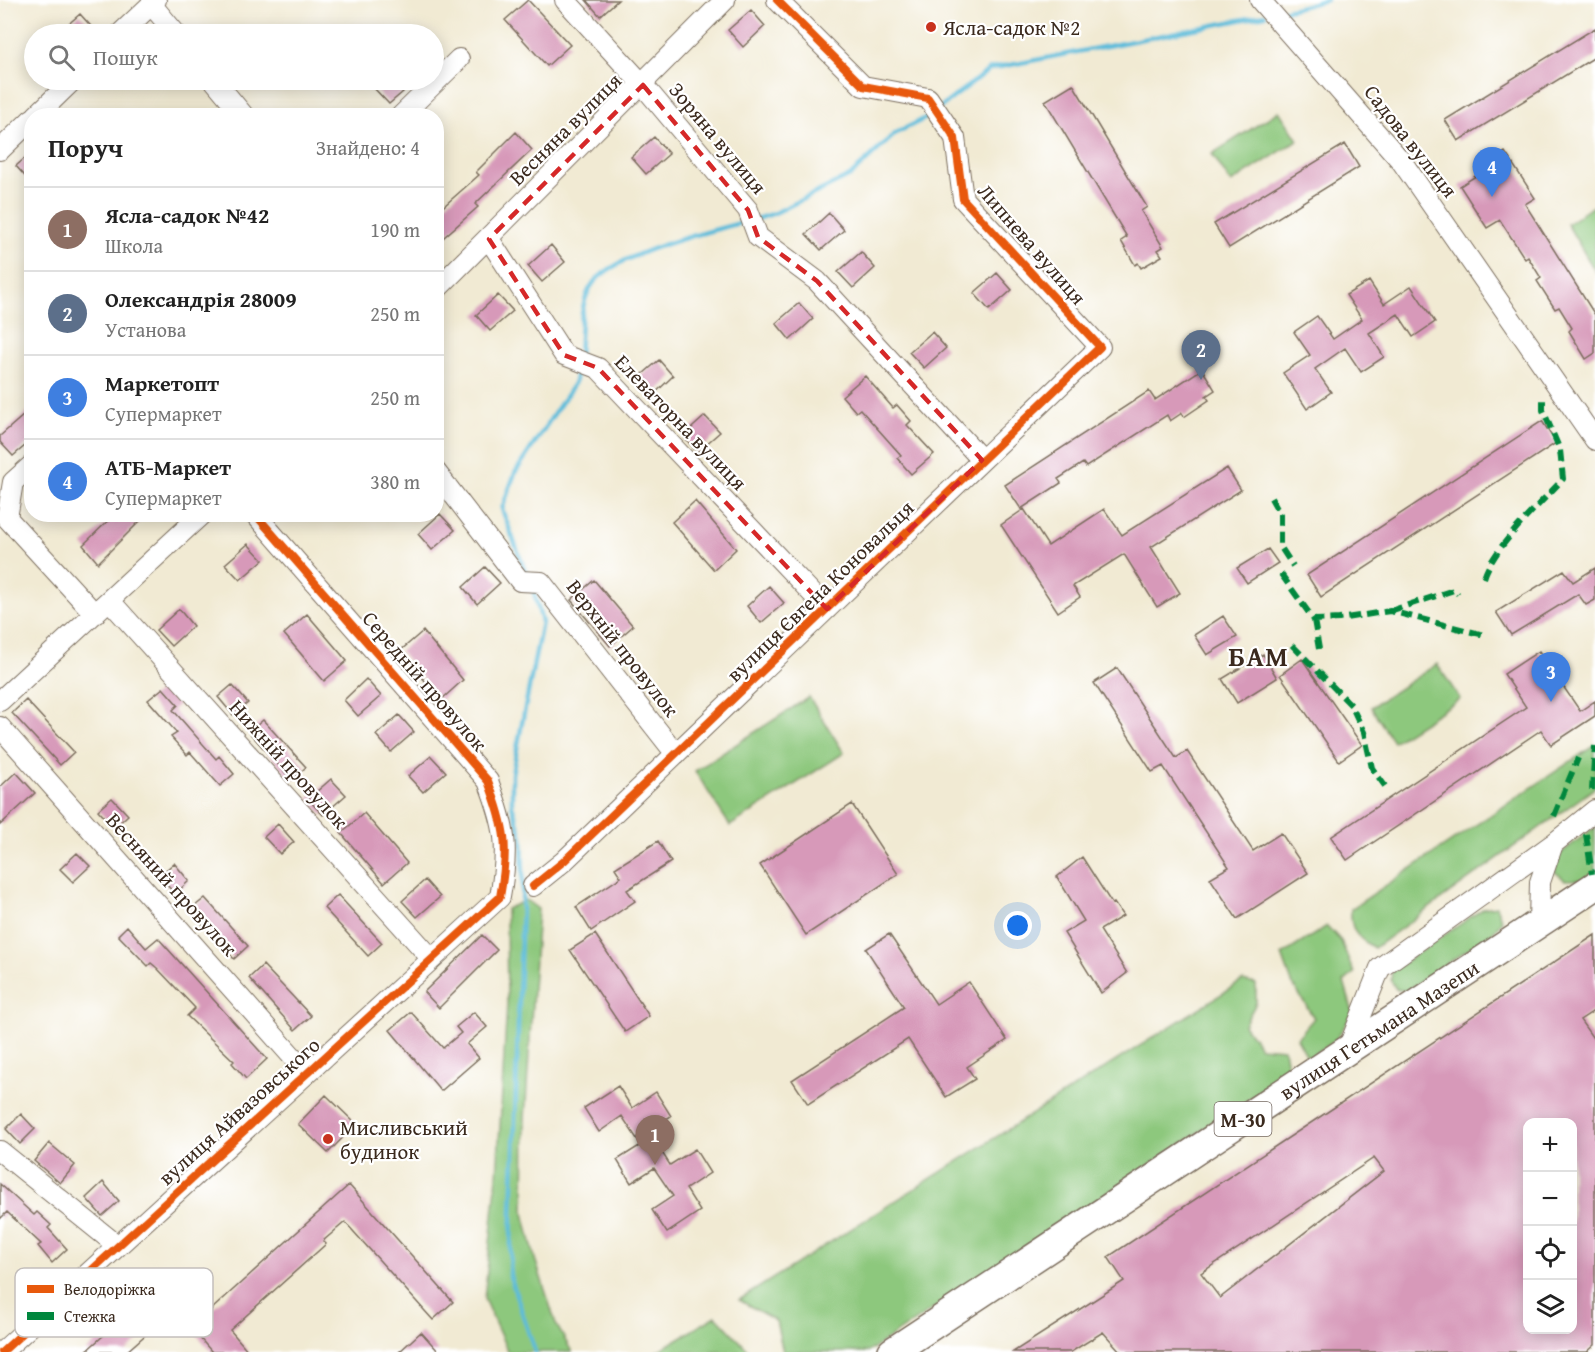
<!DOCTYPE html>
<html lang="uk">
<head>
<meta charset="utf-8">
<style>
	:root { --surface:#fff; --page:#f2f2f2; --text:#222; --muted:#767676; --line:#e0e0e0; --accent:#7c3aed }
	body { margin:0; font-family:"Gentium Book Plus",serif; background:var(--page); color:var(--text) }
	.controls { position:absolute; right:18px; bottom:18px; display:grid; overflow:hidden; border-radius:12px; box-shadow:0 3px 15px #0003 }
	.controls button { width:54px; height:54px; display:grid; place-items:center; padding:0; border:0; border-bottom:2px solid var(--line); background:var(--surface); color:var(--text); font:30px sans-serif }
	.you { position:absolute; left:1018px; top:926px; width:21px; height:21px; margin:-15px; border:4px solid #fff; border-radius:50%; background:#1a73e8; box-shadow:0 0 0 9px #1a73e833 }
	.badge { display:grid; place-items:center; width:39px; height:39px; border-radius:50%; background:var(--accent); color:#fff; font-size:20px; font-weight:700 }
	.pin { position:absolute; translate:-50% -50px; filter:drop-shadow(0 2px 3px #0008) }
	.pin::after { content:''; position:absolute; top:32px; width:21px; height:18px; background:inherit; clip-path:polygon(0 0,100% 0,50% 100%) }
	.list { margin:0; padding:0; list-style:none }
	h2 { display:flex; justify-content:space-between; align-items:center; height:78px; margin:0; padding:0 24px; font-size:26px }
	h2 small { font-size:20px; font-weight:400; color:var(--muted) }
	.list li { display:grid; grid-template-columns:39px 1fr auto; gap:18px; align-items:center; box-sizing:border-box; height:84px; padding:0 24px; border-top:2px solid var(--line) }
	.list b { display:block; font-size:22px; white-space:nowrap }
	.list p { margin:0; font-size:20px; white-space:nowrap; color:var(--muted) }
	.list em { font-size:20px; font-style:normal; color:var(--muted) }
	.icon { flex:none; width:33px; height:33px; fill:none; stroke:currentColor; stroke-width:2; stroke-linecap:round; stroke-linejoin:round }
	.map { position:relative; flex:none; width:1595px; height:1352px; overflow:hidden }
	.search { position:absolute; background:var(--surface); box-shadow:0 3px 15px #0003; left:24px; top:24px; width:420px; height:66px; display:flex; align-items:center; gap:15px; box-sizing:border-box; padding:0 21px; border-radius:33px; color:var(--muted); font-size:22px }
	.panel { position:absolute; background:var(--surface); box-shadow:0 3px 15px #0003; left:24px; top:108px; width:420px; height:414px; border-radius:24px }
	.map>svg:first-child { display:block }
	.green { fill:#8dc87d; stroke:#64794e; stroke-width:1.5 }
	.lines { fill:none; stroke-linecap:round; stroke-linejoin:round }
	.stream { stroke:#5bbcda; stroke-width:4.5 }
	.building { fill:#d799b9; fill-rule:evenodd }
	.minor-casing { stroke:#7b6d5d; stroke-width:22 }
	.highway-casing { stroke:#7b6d5d; stroke-width:31 }
	.minor { stroke:#fff; stroke-width:20 }
	.highway { stroke:#fff; stroke-width:28 }
	.quiet { stroke:#00873e; stroke-width:6; stroke-dasharray:12 6; stroke-linecap:butt }
	.cycleway-casing { stroke:#fff; stroke-width:11 }
	.cycleway { stroke:#e8590c; stroke-width:8 }
	.marked { fill:none; stroke:#d62828; stroke-width:4.5; stroke-dasharray:12 8; stroke-linejoin:round }
	.poi-dot { fill:#c8321e; stroke:#fff; stroke-width:2 }
	.labels { text-anchor:middle; dominant-baseline:central; stroke-width:4.5; stroke-linejoin:round; paint-order:stroke }
	.shield { fill:#fff; stroke:#766a62; stroke-width:1.5 }
	.shield-label { font-size:20px; font-weight:bold; fill:#3b2a1e }
	.poi-label { font-size:21px; fill:#3b2a1e; stroke:#fff; text-anchor:start }
	.street-label { font-size:21px; fill:#3b2a1e; stroke:#fff }
	.district-label { font-size:27px; font-weight:bold; letter-spacing:1.5px; fill:#3b2a1e; stroke:#fff }
	.key { fill:#fff; stroke:#c4bfbc; stroke-width:1.5 }
	.key-label { font-size:16px; fill:#3b2a1e }
</style>
</head>
<body>
<div class="map">
<svg width="1595" height="1352" viewBox="0 0 1595 1352">
	<rect width="100%" height="100%" fill="#fff"/>
	<filter id="ink" filterUnits="userSpaceOnUse"><feTurbulence type="fractalNoise" baseFrequency=".0167" numOctaves="2"/><feDisplacementMap in="SourceGraphic" scale="12" xChannelSelector="R" yChannelSelector="G"/><feConvolveMatrix kernelMatrix="1 2 1 2 8 2 1 2 1" color-interpolation-filters="sRGB"/></filter>
	<filter id="wash" filterUnits="userSpaceOnUse"><feTurbulence type="fractalNoise" baseFrequency=".008" numOctaves="4" result="noise"/><feDisplacementMap in="SourceGraphic" scale="24" xChannelSelector="R" yChannelSelector="G"/><feGaussianBlur stdDeviation="1.35" result="paint"/><feColorMatrix in="noise" values="0 0 0 0 0 0 0 0 0 0 0 0 0 0 0 0 0 1.4 0 .05"/><feComposite in="paint" operator="in"/></filter>
	<g filter="url(#wash)">
		<rect width="100%" height="100%" fill="#f1ead3"/>
		<path class="green" d="M1279 111 1298 140 1231 183 1212 154Z
			M1595 205V271L1567 224Z
			M1437 664 1460 699 1393 742 1371 707Z
			M809 697 844 753 730 826 695 771Z
			M1595 745V787L1592 790 1374 948C1356 937 1350 930 1351 909Z
			M1595 827V872L1582 880H1565L1555 872 1557 856Z
			M526 900 538 909 525 1119 524 1213 535 1259 556 1324 572 1352H508L484 1299 497 1177 507 1004 506 909Z
			M1496 906 1502 921 1492 933 1406 991 1396 989 1391 981 1392 971 1484 908Z
			M1327 926 1341 941 1354 973 1344 982 1353 1013 1336 1040 1308 1058 1297 1038 1314 1018 1292 983 1282 955Z
			M1242 981 1256 984V1003L1244 1025 1260 1047 1284 1049 1288 1073 868 1352H783L776 1321 739 1300Z
			M716 1316 750 1352H656Z"/>
		<g class="lines">
			<path class="stream" d="M1279 12 1326 0
				M941 107 990 69 1265 15
				M756 219 775 213 850 176 896 133 932 115
				M579 355C581 332 579 309 590 288 608 254 711 231 748 221
				M527 576 502 509 515 473 575 382 577 366
				M532 586 542 622 512 774V805L522 837 523 873 510 1276 535 1352"/>
		</g>
		<g id="blocks">
			<path class="building" d="M528 0 570 45 547 66 505 20Z
				M586 0H618L600 16Z
				M751 10 765 26 743 47 728 30Z
				M80 14 98 34H72L65 27Z
				M1595 28V57L1458 141 1445 120Z
				M381 80H392L403 92 389 104 373 87Z
				M1073 84 1147 207 1141 211 1163 247 1158 250 1162 256 1141 268 1138 263 1135 265 1121 241 1127 237 1045 101Z
				M516 132 532 150 475 204 478 207 436 244V213L479 175 476 172Z
				M654 137 669 154 646 174 631 157Z
				M1345 144 1359 167 1229 248 1214 224Z
				M32 152V184L16 166Z
				M1505 152 1535 198 1525 204 1595 315V353L1586 359 1569 331 1572 328 1559 307 1555 309 1537 281 1541 278 1528 257 1525 259 1500 220 1487 228 1460 186 1496 163 1493 159Z
				M829 213 844 230 821 250 806 234Z
				M551 245 565 262 542 282 528 266Z
				M861 252 875 268 853 288 838 272Z
				M997 273 1012 290 989 310 974 293Z
				M1369 281 1384 304 1411 286 1435 322 1413 337 1398 314 1369 333 1384 357 1361 372 1345 348 1315 369 1331 392 1307 409 1283 373 1310 355 1294 332 1317 316 1333 339 1362 319 1346 295Z
				M498 295 513 311 490 331 476 315Z
				M799 303 813 319 790 340 776 323Z
				M932 332 946 348 924 368 909 352Z
				M659 360 673 376 651 397 636 380Z
				M1202 369 1215 390 1206 396 1209 400 1184 417 1182 413 1170 421 1167 415 1086 467 1083 463 1058 479 1061 483 1021 509 1005 485 1149 391 1155 400Z
				M865 376 893 408 897 405 911 421 907 425 934 454 911 474 897 458 901 455 860 409 856 412 842 396Z
				M32 408V440L13 456 0 442V436Z
				M705 416 720 432 697 452 683 436Z
				M1542 421 1556 443 1321 597 1307 575Z
				M1227 468 1241 490 1151 547 1180 593 1157 607 1124 554 1073 586 1080 597 1058 612 1001 525 1024 509 1048 546 1104 509 1122 535Z
				M695 501 736 549 714 570 672 522Z
				M115 514H147L98 563 83 545Z
				M440 514 455 530 432 550 418 534Z
				M248 544 263 560 240 580 225 564Z
				M1268 549 1278 563 1247 583 1237 568Z
				M485 567 500 583 477 604 463 587Z
				M1595 568V600L1586 605 1578 594 1511 635 1496 612 1564 570 1573 582Z
				M594 580 633 626 610 646 571 600Z
				M769 586 784 603 761 623 747 606Z
				M179 609 193 626 171 646 156 630Z
				M307 614 347 661 324 681 284 634Z
				M1223 616 1237 637 1207 655 1194 635Z
				M423 631 463 680 441 700 400 651Z
				M1539 651 1580 711 1595 701V716L1551 745 1541 730 1347 860 1331 837 1526 707 1504 674Z
				M1263 654 1277 678 1237 703 1222 679Z
				M1302 659 1362 745 1339 761 1280 675Z
				M1117 668 1176 758 1187 751 1253 851 1281 833 1308 873 1237 919 1210 878 1229 867 1163 766 1152 772 1094 683Z
				M366 679 381 696 358 716 344 700Z
				M232 685 248 703 233 715 218 697Z
				M163 688 178 705 173 710 216 759 219 756 234 774 220 786 190 752 187 755 171 737 177 733 148 700Z
				M26 700 74 752 60 765 12 713Z
				M399 715 414 732 391 752 376 735Z
				M263 720 306 767 292 780 249 732Z
				M431 756 446 772 423 792 408 776Z
				M16 772 35 793 0 825V787Z
				M331 779 346 795 323 815 308 799Z
				M112 798 128 815 114 828 98 810Z
				M852 804 898 874 806 935 760 865Z
				M364 813 407 863 384 883 341 833Z
				M278 824 294 842 280 854 264 837Z
				M658 841 671 862 627 890 635 901 591 931 576 907 621 877 615 868Z
				M77 853 90 866 73 882 60 869Z
				M1082 857 1112 904 1114 903 1123 916 1100 930 1127 973 1101 993 1064 933 1084 921 1057 877Z
				M174 863 189 881 175 894 159 876Z
				M425 880 440 897 417 917 402 901Z
				M338 895 382 943 368 956 324 908Z
				M205 898 248 946 234 959 190 910Z
				M127 926 146 948 158 938 267 1059 246 1079 232 1063 234 1061 187 1016 195 1008 157 968 151 963 148 966 118 935Z
				M595 934 649 1016 625 1032 570 950Z
				M889 934 936 1004 969 982 1007 1040 967 1067 975 1079 946 1097 908 1039 808 1104 792 1080 904 1007 866 949Z
				M482 935 497 950 439 1008 424 992Z
				M1595 935V1010L1580 1020 1595 1041V1345L1587 1352H1121L1103 1332 1071 1352H1013L1124 1281 1108 1257ZM1527 1122H1572V1329H1527ZM1374 1158 1384 1171 1220 1298 1201 1273Z
				M263 965 311 1016 295 1030 249 978Z
				M411 1012 443 1048 461 1033 456 1027 474 1012 487 1027 467 1044 479 1058 441 1091 390 1030Z
				M618 1086 632 1108 656 1092 671 1116 648 1131 670 1165 695 1149 710 1173 686 1189 700 1211 667 1233 652 1210 673 1196 654 1168 631 1183 617 1160 641 1145 622 1116 599 1132 584 1108Z
				M326 1095 356 1124 328 1153 298 1124Z
				M21 1114 35 1129 20 1144 6 1129Z
				M49 1143 75 1165 60 1183 34 1161Z
				M103 1182 119 1201 102 1216 86 1198Z
				M0 1184 34 1215 37 1212 51 1225 48 1228 67 1249 52 1263 38 1246 41 1244 7 1212 0 1219Z
				M349 1185 453 1302 433 1320 345 1222 323 1241 326 1244 230 1330 249 1352H212L191 1328Z
				M158 1287 176 1308 126 1352H85Z
				M421 1332 439 1352H399Z"/>
		</g>
	</g>
	<g filter="url(#ink)">
		<use href="#blocks" fill-opacity="0" stroke="#7b6d5d" stroke-width="1.5"/>
		<g class="lines">
			<defs>
				<path id="minor" d="M565 0 643 85 748 210 758 237 817 281 982 460
					M1260 0 1402 162 1595 440
					M151 4 176 34
					M120 34 156 0
					M214 80 244 116
					M36 116 73 80
					M401 116 459 59
					M0 150 32 119
					M489 239 564 355 598 368 827 609
					M436 290 725 0
					M32 465 13 482 7 518 95 614
					M436 472 520 581 541 582 676 754
					M110 601 432 959
					M0 701 202 514
					M0 727 307 1073
					M533 886 564 861 1100 347 963 199 955 138 928 98 863 86 777 0
					M1539 923 1540 882 1553 844 1595 810
					M1348 1049 1380 968 1553 844
					M0 1151 118 1246
					M2 1352 500 897C509 847 506 828 488 781L255 514"/>
				<g id="highway">
					<path id="s1" d="M892 1352 1595 886"/>
				</g>
			</defs>
			<use href="#minor" class="minor-casing"/>
			<use href="#highway" class="highway-casing"/>
			<use href="#minor" class="minor"/>
			<use href="#highway" class="highway"/>
			<path class="quiet" d="M1271 498 1280 514V546L1293 566
				M1281 574 1314 620 1339 619 1390 611 1484 635
				M1484 578C1494 546 1540 504 1563 479L1560 450 1543 410V400
				M1390 611 1454 590 1458 594
				M1314 620 1319 649
				M1292 645 1351 705 1364 732 1372 768 1385 786
				M1592 790 1595 746
				M1554 816 1578 758
				M1586 834 1592 874"/>
			<defs>
				<path id="cycleway" d="M533 886 564 861 1100 347 963 199 955 138 928 98 863 86 777 0
					M2 1352 500 897C509 847 506 828 488 781L255 514"/>
			</defs>
			<use href="#cycleway" class="cycleway-casing"/>
			<use href="#cycleway" class="cycleway"/>
		</g>
	</g>
	<path class="marked" d="M643 85 748 210 758 237 817 281 982 460 827 609 598 368 564 355 489 239Z"/>
	<g class="poi-dot">
		<circle cx="931" cy="27" r="6"/>
		<circle cx="328" cy="1139" r="6"/>
	</g>
	<g class="labels">
		<rect class="shield" x="1214.5" y="1102" width="57" height="34" rx="4.5"/>
		<g class="shield-label">
			<text x="1243" y="1119">М-30</text>
		</g>
		<g class="poi-label">
			<text x="943" y="27">Ясла-садок №2</text>
			<text x="340" y="1127">Мисливський<tspan x="340" dy="24">будинок</tspan></text>
		</g>
		<g class="street-label">
			<text transform="translate(565 129) rotate(-45)">Весняна вулиця</text>
			<text transform="translate(718 138) rotate(50)">Зоряна вулиця</text>
			<text transform="translate(1411 141) rotate(52)">Садова вулиця</text>
			<text transform="translate(1032 244) rotate(49)">Липнева вулиця</text>
			<text transform="translate(681 422) rotate(46)">Елеваторна вулиця</text>
			<text transform="translate(820 591) rotate(-44)">вулиця Євгена Коновальця</text>
			<text transform="translate(623 648) rotate(52)">Верхній провулок</text>
			<text transform="translate(425 681) rotate(49)">Середній провулок</text>
			<text transform="translate(289 764) rotate(48)">Нижній провулок</text>
			<text transform="translate(172 884) rotate(48)">Весняний провулок</text>
			<text stroke="none"><textPath href="#s1" startOffset="584">вулиця Гетьмана Мазепи</textPath></text>
			<text transform="translate(239 1111) rotate(-42)">вулиця Айвазовського</text>
		</g>
		<g class="district-label">
			<text x="1259" y="656">БАМ</text>
		</g>
	</g>
	<rect x="15" y="1268" width="198" height="69" rx="9" class="key"/>
	<rect x="27" y="1285" width="27" height="8" fill="#e8590c"/>
	<rect x="27" y="1312" width="27" height="8" fill="#00873e"/>
	<g class="key-label">
		<text x="64" y="1295">Велодоріжка</text>
		<text x="64" y="1322">Стежка</text>
	</g>
</svg>
<div class="controls">
<button>+</button>
<button>−</button>
<button><svg class="icon" aria-label="locate" viewBox="0 0 24 24"><circle cx="12" cy="12" r="6"/><path d="M12 2v4M12 18v4M2 12h4M18 12h4"/></svg></button>
<button><svg class="icon" aria-label="layers" viewBox="0 0 24 24"><path d="M12 4l9 5-9 5-9-5zM3 14l9 5 9-5"/></svg></button>
</div>
<div class="you"></div>
<div class="pin badge" style="left:655px;top:1165px;background:#8d6e63">1</div>
<div class="pin badge" style="left:1201px;top:380px;background:#5c6f8a">2</div>
<div class="pin badge" style="left:1551px;top:702px;background:#3f7fe0">3</div>
<div class="pin badge" style="left:1492px;top:197px;background:#3f7fe0">4</div>
<div class="search"><svg class="icon" aria-label="search" viewBox="0 0 24 24"><circle cx="10" cy="10" r="6"/><path d="M15 15l6 6"/></svg>Пошук</div>
<section class="panel">
<h2>Поруч<small>Знайдено: 4</small></h2>
<ul class="list">
<li><span class="badge" style="background:#8d6e63">1</span><div><b>Ясла-садок №42</b><p>Школа</p></div><em>190 m</em></li>
<li><span class="badge" style="background:#5c6f8a">2</span><div><b>Олександрія 28009</b><p>Установа</p></div><em>250 m</em></li>
<li><span class="badge" style="background:#3f7fe0">3</span><div><b>Маркетопт</b><p>Супермаркет</p></div><em>250 m</em></li>
<li><span class="badge" style="background:#3f7fe0">4</span><div><b>АТБ-Маркет</b><p>Супермаркет</p></div><em>380 m</em></li>
</ul>
</section>
</div>
</body>
</html>
